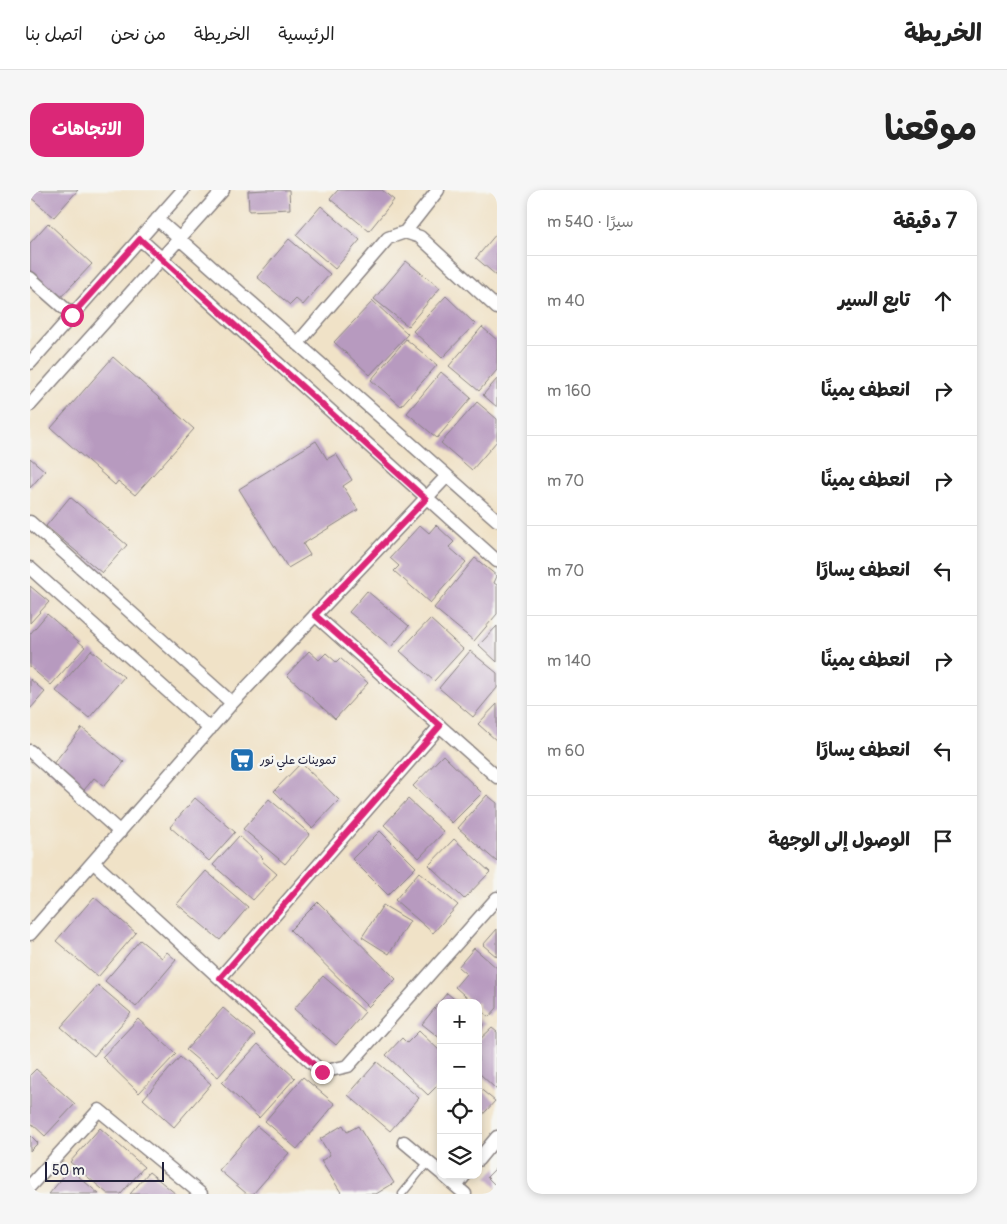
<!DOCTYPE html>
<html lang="ar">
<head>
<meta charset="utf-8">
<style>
	:root { --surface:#fff; --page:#f6f6f6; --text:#222; --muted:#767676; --line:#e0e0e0; --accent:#db2777 }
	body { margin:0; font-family:Pangolin,"Playpen Sans Arabic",sans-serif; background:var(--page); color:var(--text); direction:rtl }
	.controls { position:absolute; right:15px; bottom:15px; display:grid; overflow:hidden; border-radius:10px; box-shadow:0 2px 8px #0003 }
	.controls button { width:45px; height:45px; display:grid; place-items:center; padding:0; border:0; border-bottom:1px solid var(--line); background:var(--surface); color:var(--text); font:25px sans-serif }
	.scale { position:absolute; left:15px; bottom:12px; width:119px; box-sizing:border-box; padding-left:5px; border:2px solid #22223b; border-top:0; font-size:14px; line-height:18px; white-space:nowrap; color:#22223b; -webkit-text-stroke:4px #f6f6f2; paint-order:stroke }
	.stop { position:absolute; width:15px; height:15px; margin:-11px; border:4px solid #db2777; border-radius:50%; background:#fff }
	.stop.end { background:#db2777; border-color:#fff; box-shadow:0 1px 5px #0008 }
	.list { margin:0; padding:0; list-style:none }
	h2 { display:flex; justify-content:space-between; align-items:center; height:65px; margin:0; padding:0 20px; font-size:21px }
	h2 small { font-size:16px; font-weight:400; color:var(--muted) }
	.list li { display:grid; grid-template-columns:32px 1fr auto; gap:15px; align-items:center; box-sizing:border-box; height:90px; padding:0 20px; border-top:1px solid var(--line) }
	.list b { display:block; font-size:19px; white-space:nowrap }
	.list em { font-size:16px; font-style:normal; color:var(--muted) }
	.icon { flex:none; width:28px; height:28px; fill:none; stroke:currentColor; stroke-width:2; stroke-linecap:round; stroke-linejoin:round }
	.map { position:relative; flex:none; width:467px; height:1004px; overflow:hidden; direction:ltr; border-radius:15px }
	header { display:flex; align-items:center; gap:30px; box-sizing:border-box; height:70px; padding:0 25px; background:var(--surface); border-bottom:1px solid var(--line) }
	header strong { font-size:24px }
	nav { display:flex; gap:28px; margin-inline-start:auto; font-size:18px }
	.intro { display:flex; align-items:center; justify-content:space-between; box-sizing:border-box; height:120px; padding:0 30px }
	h1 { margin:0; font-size:35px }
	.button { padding:12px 22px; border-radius:15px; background:var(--accent); color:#fff; font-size:18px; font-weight:700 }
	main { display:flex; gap:30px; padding:0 30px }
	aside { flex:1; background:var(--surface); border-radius:15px; box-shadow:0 2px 8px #0003 }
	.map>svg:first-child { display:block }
	.building { fill:#b79abf }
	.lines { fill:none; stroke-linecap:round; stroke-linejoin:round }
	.lane-casing { stroke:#898281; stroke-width:9 }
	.street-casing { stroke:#898281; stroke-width:15 }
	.lane { stroke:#fff; stroke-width:6 }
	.street { stroke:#fff; stroke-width:12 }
	.route { stroke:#db2777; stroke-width:6 }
	.labels { text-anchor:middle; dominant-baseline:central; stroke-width:5; stroke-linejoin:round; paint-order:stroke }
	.poi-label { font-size:12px; fill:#22223b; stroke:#f6f6f2; text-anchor:start }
</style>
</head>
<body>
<header>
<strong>الخريطة</strong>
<nav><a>الرئيسية</a><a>الخريطة</a><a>من نحن</a><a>اتصل بنا</a></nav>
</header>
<div class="intro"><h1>موقعنا</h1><a class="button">الاتجاهات</a></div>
<main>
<aside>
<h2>7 دقيقة<small>سيرًا · 540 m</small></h2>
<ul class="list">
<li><svg class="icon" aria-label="ahead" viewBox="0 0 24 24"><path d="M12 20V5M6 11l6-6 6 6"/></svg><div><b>تابع السير</b></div><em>40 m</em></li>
<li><svg class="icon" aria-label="right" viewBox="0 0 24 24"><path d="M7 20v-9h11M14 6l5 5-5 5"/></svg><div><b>انعطف يمينًا</b></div><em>160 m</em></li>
<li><svg class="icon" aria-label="right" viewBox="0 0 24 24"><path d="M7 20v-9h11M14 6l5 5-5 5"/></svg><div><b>انعطف يمينًا</b></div><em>70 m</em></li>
<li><svg class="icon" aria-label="left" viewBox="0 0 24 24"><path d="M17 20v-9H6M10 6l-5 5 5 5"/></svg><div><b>انعطف يسارًا</b></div><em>70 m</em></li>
<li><svg class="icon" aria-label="right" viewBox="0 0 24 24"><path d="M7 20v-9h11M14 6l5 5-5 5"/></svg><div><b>انعطف يمينًا</b></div><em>140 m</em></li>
<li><svg class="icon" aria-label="left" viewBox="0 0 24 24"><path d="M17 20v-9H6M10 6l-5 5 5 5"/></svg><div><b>انعطف يسارًا</b></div><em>60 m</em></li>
<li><svg class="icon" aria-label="arrive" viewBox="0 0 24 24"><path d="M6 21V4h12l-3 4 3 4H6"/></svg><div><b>الوصول إلى الوجهة</b></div></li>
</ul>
</aside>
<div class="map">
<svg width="467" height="1004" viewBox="0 0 467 1004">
	<rect width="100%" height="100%" fill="#f6f6f2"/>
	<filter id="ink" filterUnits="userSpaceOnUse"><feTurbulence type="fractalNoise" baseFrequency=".02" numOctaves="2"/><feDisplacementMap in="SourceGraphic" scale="10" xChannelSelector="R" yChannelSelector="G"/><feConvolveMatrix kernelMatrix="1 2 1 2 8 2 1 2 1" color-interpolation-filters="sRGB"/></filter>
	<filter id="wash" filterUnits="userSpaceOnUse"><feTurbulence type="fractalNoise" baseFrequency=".0096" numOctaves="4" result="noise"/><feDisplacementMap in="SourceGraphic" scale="20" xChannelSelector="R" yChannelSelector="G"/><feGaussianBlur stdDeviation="1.12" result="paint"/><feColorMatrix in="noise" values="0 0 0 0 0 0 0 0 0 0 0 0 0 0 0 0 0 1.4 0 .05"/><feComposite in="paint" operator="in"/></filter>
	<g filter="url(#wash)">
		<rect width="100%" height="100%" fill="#f0e2c7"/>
		<g id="blocks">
			<path class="building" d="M0 0H48L24 27 0 7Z
				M234 0H259L260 19 219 21 218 1Z
				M308 0H352L364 10 339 41 300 9Z
				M291 16 330 50 305 79 266 45Z
				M18 33 62 74 29 109 0 82V53Z
				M467 43V86L446 68Z
				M259 49 300 84 273 115 266 109 260 115 227 87Z
				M376 71 410 98 378 136 344 109Z
				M416 106 445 134 412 168 383 141Z
				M343 111 378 144 340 185 304 152Z
				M452 137 467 150V180L449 201 419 176Z
				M376 149 407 175 371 216 341 190Z
				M83 167 164 239 105 305 88 291 85 295 21 238Z
				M411 182 441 208 407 248 377 223Z
				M467 189V217L453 205Z
				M447 212 467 229V251L442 280 411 253Z
				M286 251 297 269 306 264 322 290 313 296 328 320 273 354 280 365 258 378 209 299Z
				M0 268 15 281 0 298Z
				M40 307 97 355 72 383 16 336Z
				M390 335 399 343 406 335 424 352 419 357 436 372 400 413 364 381 369 376 360 368Z
				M445 368 467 386 464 393 467 395V424L444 451 404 418Z
				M0 396 19 412 0 433Z
				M337 401 379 436 361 457 319 422Z
				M17 424 55 457 21 495 0 477V444Z
				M400 429 433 459 404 491 370 461Z
				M467 436V472L449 455Z
				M61 460 94 487 59 528 26 501Z
				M279 461 289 470 296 463 306 472 310 468 338 493 305 529 257 485Z
				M440 461 467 483V498L443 527 409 498Z
				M0 489 15 502 0 519Z
				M467 514V551L448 534Z
				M52 538 94 572 74 596 64 588 50 605 18 580Z
				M413 565 452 603 422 633 383 596Z
				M271 573 309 610 282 638 244 601Z
				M457 605 467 613V672L428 638Z
				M165 608 205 642 179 671 140 637Z
				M239 609 280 644 255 674 213 639Z
				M378 609 414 642 389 668 354 635Z
				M350 641 386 677 358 705 322 669Z
				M209 646 233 668 231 670 247 684 223 710 183 675Z
				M424 649 460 682 434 709 399 675Z
				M176 681 218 717 190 750 147 714Z
				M389 682 428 715 403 743 365 710Z
				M64 707 106 743 68 787 26 751Z
				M288 712 366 789 338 817 260 740Z
				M353 715 380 731 359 764 332 747Z
				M467 739V767L453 755Z
				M110 750 132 768 137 762 146 770 106 817 75 791Z
				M444 758 467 778V818L459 827 448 817V813H443L425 797 436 784 428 777Z
				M293 786 335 822 306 855 264 819Z
				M68 795 101 823 64 866 31 837Z
				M417 803 429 813H411V849L392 834Z
				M193 818 225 845 188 887 156 860Z
				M108 829 146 864 109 903 72 867Z
				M448 829 454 834 448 841Z
				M462 838 467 842V900L448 882V851Z
				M389 841 411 862V892L398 905 356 865 372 848 377 853Z
				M228 854 265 888 229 928 192 893Z
				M150 867 181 894 144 937 113 909Z
				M347 872 389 908 360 941 318 905Z
				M6 879 45 914 15 946 0 932V885Z
				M273 887 305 914 267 959 235 931Z
				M448 897 465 911 448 930Z
				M313 935 317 942 328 936 364 993 346 1004H312L291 971 300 965 290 949Z
				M227 936 259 963 223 1004H217L189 980Z
				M70 938 114 977 91 1004H78L40 972Z
				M0 945 8 953 0 961Z
				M467 977V997L457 987Z
				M40 979 69 1004H19Z
				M119 982 146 1004H100Z"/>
		</g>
	</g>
	<g filter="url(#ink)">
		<use href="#blocks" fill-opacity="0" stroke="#898281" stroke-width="1"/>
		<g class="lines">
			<defs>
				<path id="lane" d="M372 1004 398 972"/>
				<path id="street" d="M127 29 467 330
					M375 42 408 0
					M110 49 467 371
					M0 88 42 125
					M267 154 358 48 375 42 390 47 467 118
					M0 173 153 0
					M0 215 193 0
					M0 332 202 513
					M0 378 180 539
					M285 425 467 587
					M0 561 90 642
					M63 672 292 882 318 876 467 708
					M0 744 202 513 417 286
					M190 788 410 536
					M374 952 411 983
					M448 970 467 947
					M413 985 435 1004
					M0 996 69 920 171 1004
					M426 996 435 985"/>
			</defs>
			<use href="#lane" class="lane-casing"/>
			<use href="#street" class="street-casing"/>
			<use href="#lane" class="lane"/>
			<use href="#street" class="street"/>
		</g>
	</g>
	<g class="lines" filter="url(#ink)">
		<path class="route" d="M42 125 110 49 396 309 285 425 410 536 190 788 292 882"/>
	</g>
	<defs>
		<symbol id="supermarket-square" viewBox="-11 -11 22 22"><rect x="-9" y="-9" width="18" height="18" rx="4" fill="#1f6fb2" stroke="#f6f6f2"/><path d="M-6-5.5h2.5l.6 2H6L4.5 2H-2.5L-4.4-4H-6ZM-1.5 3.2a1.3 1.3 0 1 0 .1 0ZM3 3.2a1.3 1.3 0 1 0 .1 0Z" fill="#fff"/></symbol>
	</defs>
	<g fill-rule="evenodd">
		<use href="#supermarket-square" x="198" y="556" width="28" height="28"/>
	</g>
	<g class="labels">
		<g class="poi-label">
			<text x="230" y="570">تموينات علي نور</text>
		</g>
	</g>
</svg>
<div class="controls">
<button>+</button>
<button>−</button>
<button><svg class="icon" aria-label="locate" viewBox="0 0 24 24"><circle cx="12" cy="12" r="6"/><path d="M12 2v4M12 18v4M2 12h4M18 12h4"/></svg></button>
<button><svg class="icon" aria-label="layers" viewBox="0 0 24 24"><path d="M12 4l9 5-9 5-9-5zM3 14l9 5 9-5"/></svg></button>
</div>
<div class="scale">50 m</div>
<div class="stop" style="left:42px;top:125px"></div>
<div class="stop end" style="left:292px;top:882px"></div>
</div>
</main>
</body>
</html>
